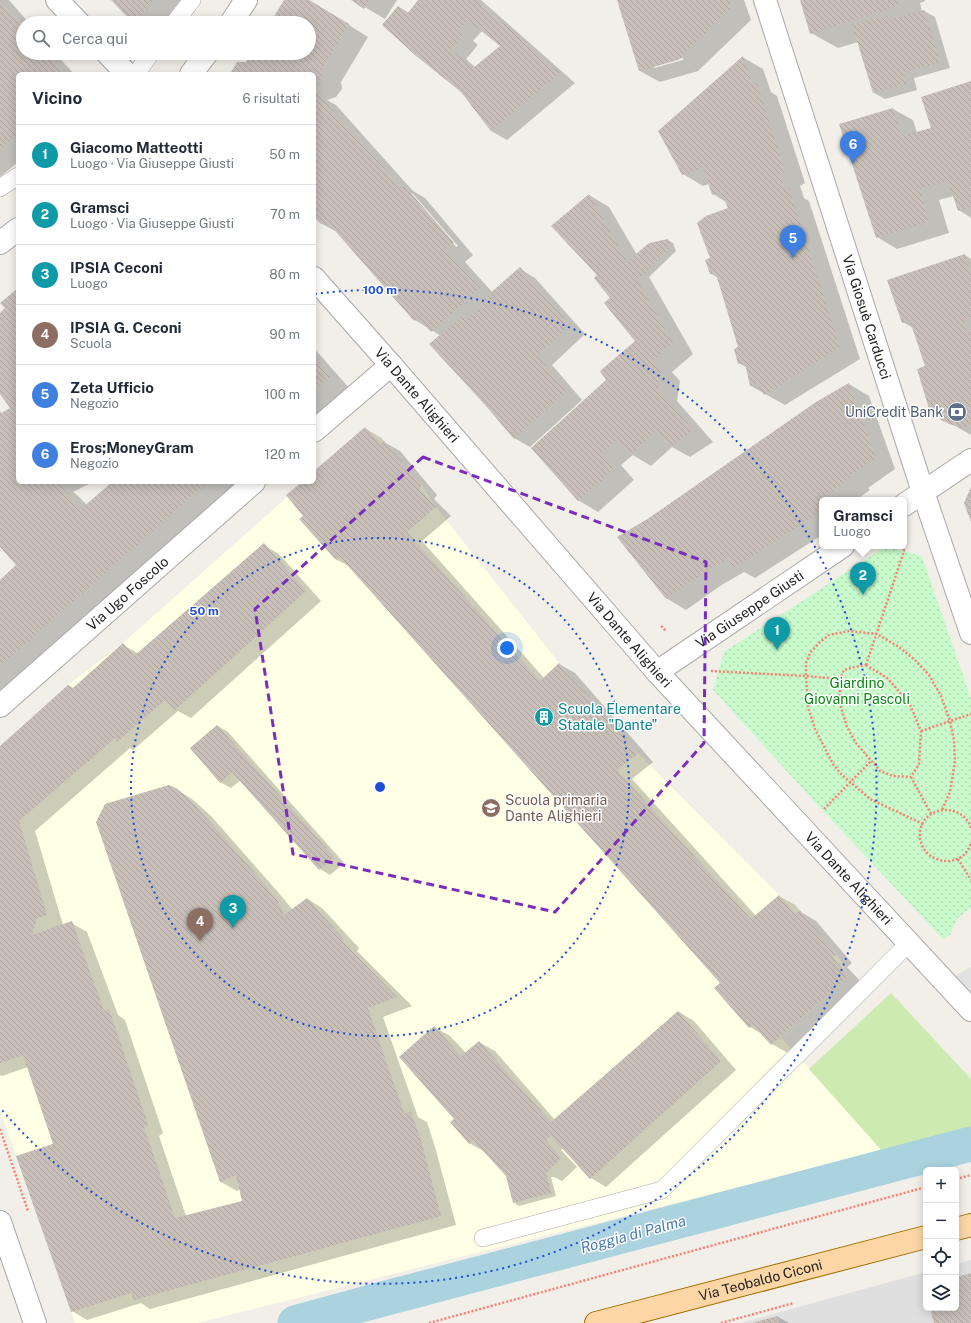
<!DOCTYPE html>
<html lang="it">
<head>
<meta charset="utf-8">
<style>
	:root { --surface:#fff; --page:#f6f6f7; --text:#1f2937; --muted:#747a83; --line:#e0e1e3; --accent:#7c3aed }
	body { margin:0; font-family:"Public Sans",sans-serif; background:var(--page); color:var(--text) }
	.controls { position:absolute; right:12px; bottom:12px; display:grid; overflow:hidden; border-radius:6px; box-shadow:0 2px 10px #0003 }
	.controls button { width:36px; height:36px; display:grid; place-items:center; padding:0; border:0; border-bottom:1px solid var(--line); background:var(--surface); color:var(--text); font:20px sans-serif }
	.you { position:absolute; left:507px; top:648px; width:14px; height:14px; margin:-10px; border:3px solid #fff; border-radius:50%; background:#1a73e8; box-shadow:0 0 0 6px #1a73e833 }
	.badge { display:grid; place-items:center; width:26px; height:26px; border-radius:50%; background:var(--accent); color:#fff; font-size:13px; font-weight:700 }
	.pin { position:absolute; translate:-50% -33px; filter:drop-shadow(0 1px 2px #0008) }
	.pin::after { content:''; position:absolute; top:21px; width:14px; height:12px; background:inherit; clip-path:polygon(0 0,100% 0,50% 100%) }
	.popup { position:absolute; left:819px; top:497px; width:88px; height:52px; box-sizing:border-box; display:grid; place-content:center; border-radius:6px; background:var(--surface); filter:drop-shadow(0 1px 3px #0005); font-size:13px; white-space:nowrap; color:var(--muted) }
	.popup b { font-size:15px; color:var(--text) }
	.popup::after { content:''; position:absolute; left:50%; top:100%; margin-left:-8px; border:8px solid transparent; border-top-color:var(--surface) }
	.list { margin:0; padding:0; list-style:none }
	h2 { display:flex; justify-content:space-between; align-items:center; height:52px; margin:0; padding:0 16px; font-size:17px }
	h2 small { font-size:13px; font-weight:400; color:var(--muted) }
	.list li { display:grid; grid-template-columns:26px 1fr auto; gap:12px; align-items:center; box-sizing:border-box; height:60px; padding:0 16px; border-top:1px solid var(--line) }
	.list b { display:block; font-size:15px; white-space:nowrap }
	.list p { margin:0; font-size:13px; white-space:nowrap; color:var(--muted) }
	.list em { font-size:13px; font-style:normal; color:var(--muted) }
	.icon { flex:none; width:22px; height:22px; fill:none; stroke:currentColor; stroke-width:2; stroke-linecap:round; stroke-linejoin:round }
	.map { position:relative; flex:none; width:971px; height:1323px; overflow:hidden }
	.search { position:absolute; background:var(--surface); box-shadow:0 2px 10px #0003; left:16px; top:16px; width:300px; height:44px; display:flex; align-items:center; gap:10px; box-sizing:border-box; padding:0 14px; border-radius:22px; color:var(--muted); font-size:15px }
	.panel { position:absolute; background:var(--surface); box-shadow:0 2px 10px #0003; left:16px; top:72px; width:300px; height:412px; border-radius:6px }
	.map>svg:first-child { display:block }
	.residential { fill:#e0dfdf }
	.education { fill:#ffffe5 }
	.grass { fill:#cdebb0 }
	.park { fill:url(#park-dots) }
	.parking { fill:#e2e2e2 }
	.shadow { fill:#0003; fill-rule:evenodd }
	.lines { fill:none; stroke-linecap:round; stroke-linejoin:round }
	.canal { stroke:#aad3df; stroke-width:35 }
	.building { fill:url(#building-back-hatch); fill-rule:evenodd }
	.service-casing { stroke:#a9a9a9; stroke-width:18 }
	.minor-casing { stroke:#a9a9a9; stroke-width:24 }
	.tertiary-casing { stroke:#a9a9a9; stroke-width:24 }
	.primary-casing { stroke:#a06b00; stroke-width:24 }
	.path { stroke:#fa8072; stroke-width:2.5; stroke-dasharray:2 2; stroke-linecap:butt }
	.service { stroke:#fff; stroke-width:17 }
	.minor { stroke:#fff; stroke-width:22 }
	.tertiary { stroke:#fff; stroke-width:22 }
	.primary { stroke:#fcd6a4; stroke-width:22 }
	.marked { fill:none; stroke:#7b2cbf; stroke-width:3; stroke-dasharray:8 5; stroke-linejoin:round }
	.ring { fill:none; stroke:#1d4ed8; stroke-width:2; stroke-dasharray:2 4 }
	.labels { text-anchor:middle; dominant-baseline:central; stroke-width:3; stroke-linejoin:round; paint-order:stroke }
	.street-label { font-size:14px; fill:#222; stroke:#fff }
	.service-label { font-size:14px; fill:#4e5e75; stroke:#fff; text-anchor:end }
	.park-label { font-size:14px; fill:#0c8416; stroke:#fff }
	.culture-label { font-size:14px; fill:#0d838f; stroke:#fff; text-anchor:start }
	.education-label { font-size:14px; fill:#785e54; stroke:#fff; text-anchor:start }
	.water-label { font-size:15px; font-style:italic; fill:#4a7aab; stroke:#fff }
	.centre { fill:#1d4ed8; stroke:#fff; stroke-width:2 }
	.ring-label { font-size:12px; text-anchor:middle; font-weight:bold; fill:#1d4ed8; stroke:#fff; stroke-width:3; stroke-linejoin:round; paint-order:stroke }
</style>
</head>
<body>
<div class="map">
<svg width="971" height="1323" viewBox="0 0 971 1323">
	<defs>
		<pattern id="park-dots" width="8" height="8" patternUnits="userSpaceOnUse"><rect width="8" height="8" fill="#c8facc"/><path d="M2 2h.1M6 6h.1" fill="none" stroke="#acd6af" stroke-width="1.8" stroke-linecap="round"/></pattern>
		<pattern id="building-back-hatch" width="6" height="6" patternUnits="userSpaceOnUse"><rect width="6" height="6" fill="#c7bfb8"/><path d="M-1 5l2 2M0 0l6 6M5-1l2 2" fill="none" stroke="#aba49e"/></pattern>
	</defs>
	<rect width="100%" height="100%" fill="#f2efe9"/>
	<path class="residential" d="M971 1260V1323H740L926 1272V1308H956V1264Z"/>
	<path class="education" d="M365 427 384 441 422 485 436 507 559 663 638 753 779 895 800 910 837 954 849 976 781 1037 882 1151 198 1323H75L0 1110V746L68 685 123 643 304 482H314Z"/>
	<path class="grass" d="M891 993 971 1079V1129L882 1151 809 1069Z"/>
	<path class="park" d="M886 546 922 556 971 699V907L957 919 950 935 943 939 823 811 713 690 724 652Z"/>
	<path class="parking" d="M971 967V1010L945 982Z"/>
	<path class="shadow" d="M0 0H9L29 23H23V53H55L74 74H18V162L0 177Z
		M112 0H183L164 23H134Z
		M286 0H309L368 37 341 82 342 89 336 97 327 100 336 105 413 191 425 198 473 255 465 262 493 293 520 269 535 278 585 334 552 365 582 400 530 447 514 438 441 336 415 320 339 233 322 224 314 215V74H231L246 63 252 53H309V23H271ZM409 192 413 194 458 246 456 247Z
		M353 0H397L385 19Z
		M419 0H481L575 83 507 140 491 131 398 7 409 13ZM482 31 502 46 476 68 466 59 478 45 473 41Z
		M618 0H744L751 20 698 71 660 82 640 71ZM683 58V60L654 68V66Z
		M801 0H925V1L920 3 922 12 924 11 935 17 950 68 914 78 917 90 885 99 874 93 858 42 838 48 811 33Z
		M744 58 763 69 771 92 777 96 805 183 800 186 804 198 809 201 860 359 785 405 751 386 747 368 739 363 740 348 718 278 710 273 711 259 729 208 726 202 713 194 709 184 703 186 683 174 659 131Z
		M971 82V218L959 210 954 196 939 200 949 233 897 249 877 237 893 109 913 120 917 133 933 128Z
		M589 195 609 207 637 255 668 240 673 243 676 251 649 277 693 354 672 372 680 381 677 401 713 442 690 457 672 447 651 466 633 455 621 465 634 480 598 512 578 500 608 380 636 341 611 298Z
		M965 255 971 259V435L931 412 926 366 913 328 903 322Z
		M18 290V482H93L73 492 77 495 87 505 114 482H241L0 695V581L17 566 0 546V411L2 414 12 409 0 392V314L6 308Z
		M314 348 349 388 314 419Z
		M849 384 869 396 895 469 868 488 870 490 856 500H822V535L755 578 744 572 720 586 686 610 666 598 649 519Z
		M365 428 381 438 386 443 400 451 437 495 434 499 451 516 422 541 544 678 559 664 575 673 653 762 632 779 756 916 779 896 795 905 801 912 816 921 852 963 847 967 864 985 788 1053 772 1044 764 1035 750 1027 721 983 351 567 335 559 305 516 303 482H314V473Z
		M264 545 279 554 321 601 191 718 178 711 133 750 130 748 35 831 63 925 71 923 87 932 118 1015 125 1020 163 1133 159 1136 186 1216 244 1202 240 1189 237 1191 221 1182 97 822 176 789 192 799 211 816 277 891 293 910 308 899 323 909 359 948 357 951 412 1006 383 1017 418 1117 427 1122 435 1147 456 1225 150 1309 141 1303 87 1320 72 1311 54 1145 28 1067 2 1076 0 1075V747L73 689 123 645 139 654Z
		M218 726 228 732 344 863 330 875 320 869 241 780 231 788 220 782Z
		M679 1012 694 1021 736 1070 606 1187 591 1178 563 1148 561 1150 577 1167 562 1181 554 1177H551L556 1196 519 1206 514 1203 507 1176 485 1152 469 1143 456 1119 434 1027 450 1036 466 1053 479 1042 495 1051 555 1120Z
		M778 1317 789 1323H755Z"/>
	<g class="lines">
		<path class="canal" d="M295 1323 379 1300 971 1144"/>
	</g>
	<path class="building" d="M0 0 23 26V53H46L65 74H18V134L0 149Z
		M111 0H154L135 23H133Z
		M284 0H309L349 24 321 71 322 77 316 86 314 87V74H230L237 62H246L251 53H309V23H270Z
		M351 0H370L364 9Z
		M418 0H477L560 73 491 131 461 92 415 55 382 25 398 6 408 13ZM468 20 500 46 473 68 451 50 463 35 458 31Z
		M617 0H729L731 8 678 60 639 71Z
		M800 0H897L898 6 810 34Z
		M924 10 940 62 904 72 906 84 873 93 852 25 887 15 889 20Z
		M743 56 752 83H757L785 171 780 174 785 190 789 188 840 347 764 395 757 384 750 386 745 363 738 364 734 349 738 347 716 274H710L705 260 710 258 697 223 706 216 728 208 721 192 712 195 703 167 682 175 658 131Z
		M971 81V207L958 211 948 181 920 189 929 222 876 238 839 124 893 108 902 136 931 128 921 97Z
		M316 92 402 188 404 185 454 243 446 250 480 288 431 332 418 318 414 321 330 225 321 224 314 217V94Z
		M589 194 627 262 649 243 668 239 671 248 637 280 673 343 653 360 661 369 658 389 693 430 670 447 656 431 630 455 616 441 602 453 615 468 578 501 531 448 606 380 600 371 635 341 604 303 610 298 594 278 597 275 551 226Z
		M965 254 971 274V317L964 321 967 335 969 330 971 329V424L964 428 949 424 941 420 937 411 930 412 917 369 925 366 910 321 902 323 887 280Z
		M520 267 570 325 537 355 566 391 514 439 486 406 429 344 464 315 467 318 482 307 479 303Z
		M18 288V345L14 348 18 353V482H57L81 509 112 482H208L0 666V580L16 565 0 547V414L10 408 0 394V313L5 308 0 303Z
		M314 358 330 376 314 390Z
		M849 383 876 458 849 476 850 478 819 501 822 505V511L734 568 728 559 700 575 666 599 617 537 649 518 816 402Z
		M365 427 381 444 384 441 422 485 419 489 436 507 407 532 540 681 559 663 638 753 617 770 751 919 779 895 795 914 800 910 837 954 832 957 849 976 771 1045 753 1025 749 1028 714 988 720 983 340 557 335 559 299 519 303 516 286 495 302 482H314V471Z
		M971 487V522L964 503Z
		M264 543 306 591 175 710 165 700 117 742 115 738 19 821 47 915 37 918 32 935 72 921 104 1011 109 1009 148 1124 144 1127 175 1218 242 1201 236 1175 220 1182 96 822 105 804 169 785 176 788 195 805 262 881 278 901 284 915 307 898 344 939 342 941 397 997 368 1008 404 1113 411 1112 420 1137 441 1216 134 1300 131 1293 71 1312 16 1156 53 1144 23 1055 0 1063V746L68 685 73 688 123 643 134 656Z
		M217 725 334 857 319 870 232 772 220 783 190 748Z
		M678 1011 721 1061 590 1179 551 1136 546 1140 561 1158 546 1173 551 1193 513 1203 506 1176 473 1140 469 1144 450 1122 454 1119 399 1057 434 1026 461 1056 479 1041 551 1122Z
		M971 1273V1323H934L930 1308H956V1277Z
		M778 1316 779 1323H752Z"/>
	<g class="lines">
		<defs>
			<path id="service" d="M174 23 192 0
				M136 74 151 53
				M0 188 18 176
				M483 1238 662 1190 909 943"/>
			<g id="minor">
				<path d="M57 0 79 23"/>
				<path id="s1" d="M765 0 923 492 971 633"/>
				<path d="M107 53 127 74"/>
				<path id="s2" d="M314 278 391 365 657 672 971 1010"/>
				<path d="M314 431 391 365"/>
				<path d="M904 505 971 460"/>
				<path id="s3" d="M657 672 843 546"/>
				<path id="s4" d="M0 706 254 482"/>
				<path d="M0 1222 35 1323"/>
			</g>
			<path id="tertiary" d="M231 23 246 0
				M191 74 207 53
				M0 243 18 229"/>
			<g id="primary">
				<path d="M956 1229 971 1225"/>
				<path id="s5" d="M596 1323 926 1237"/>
			</g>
		</defs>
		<use href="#service" class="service-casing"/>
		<use href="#minor" class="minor-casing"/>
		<use href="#tertiary" class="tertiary-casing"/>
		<use href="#primary" class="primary-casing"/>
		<path class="path" d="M661 626 666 631
			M866 665 887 678 896 688 910 705 921 731 919 764 911 777 893 776 880 771 856 743 847 727 840 704V679L844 670 854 667Z
			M866 665 904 551 903 546
			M711 671 806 676 840 679
			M921 731 971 714
			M911 777 931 814
			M824 809 871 761
			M923 824 870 799 841 774 833 764 815 729 808 707 806 676V663L810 653 820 642 829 635 849 631 877 634 899 647 916 661 929 675 941 696 950 721 954 740 955 761 950 792 942 810
			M971 828C963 802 923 805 920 832 917 863 962 873 971 843
			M958 859 971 880
			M0 1129 28 1211
			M956 1179 971 1175
			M429 1323 926 1187
			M721 1323 794 1303"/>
		<use href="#service" class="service"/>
		<use href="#minor" class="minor"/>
		<use href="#tertiary" class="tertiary"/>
		<use href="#primary" class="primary"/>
	</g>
	<path class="marked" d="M423 457 706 562 704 743 555 912 293 854 255 609Z"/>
	<g class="ring">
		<circle cx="380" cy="787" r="249"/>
		<path d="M315 294A497 497 0 1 1 2 1110"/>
	</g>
	<defs>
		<symbol id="bank-disc" viewBox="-11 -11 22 22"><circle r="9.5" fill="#5c6f8a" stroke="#fff"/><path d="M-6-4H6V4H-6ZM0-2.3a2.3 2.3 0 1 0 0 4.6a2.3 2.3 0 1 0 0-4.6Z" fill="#fff"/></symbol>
		<symbol id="building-disc" viewBox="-11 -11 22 22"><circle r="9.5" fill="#0f9aa8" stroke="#fff"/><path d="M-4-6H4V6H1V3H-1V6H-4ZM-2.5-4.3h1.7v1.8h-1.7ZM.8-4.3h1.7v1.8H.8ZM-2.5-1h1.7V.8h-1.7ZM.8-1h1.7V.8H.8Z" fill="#fff"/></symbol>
		<symbol id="school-disc" viewBox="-11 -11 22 22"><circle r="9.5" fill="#8d6e63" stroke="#fff"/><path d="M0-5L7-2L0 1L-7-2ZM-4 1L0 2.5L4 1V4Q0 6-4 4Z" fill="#fff"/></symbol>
	</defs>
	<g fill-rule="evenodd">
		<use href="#bank-disc" x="946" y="401" width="22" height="22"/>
		<use href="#building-disc" x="533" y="706" width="22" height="22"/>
		<use href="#school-disc" x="480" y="797" width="22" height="22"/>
	</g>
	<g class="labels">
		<g class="street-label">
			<text stroke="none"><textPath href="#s1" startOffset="333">Via Giosuè Carducci</textPath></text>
			<text stroke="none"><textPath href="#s2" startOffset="156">Via Dante Alighieri</textPath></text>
			<text stroke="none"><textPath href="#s4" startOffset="170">Via Ugo Foscolo</textPath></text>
			<text stroke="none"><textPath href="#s3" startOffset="112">Via Giuseppe Giusti</textPath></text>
			<text stroke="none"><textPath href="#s2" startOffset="480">Via Dante Alighieri</textPath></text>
			<text stroke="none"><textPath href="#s2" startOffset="804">Via Dante Alighieri</textPath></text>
			<text stroke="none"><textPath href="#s5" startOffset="170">Via Teobaldo Ciconi</textPath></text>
		</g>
		<g class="service-label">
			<text x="943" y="412">UniCredit Bank</text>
		</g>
		<g class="park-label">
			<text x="857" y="683">Giardino<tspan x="857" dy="16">Giovanni Pascoli</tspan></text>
		</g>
		<g class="culture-label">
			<text x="558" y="709">Scuola Elementare<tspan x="558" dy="16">Statale "Dante"</tspan></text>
		</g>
		<g class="education-label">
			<text x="505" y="800">Scuola primaria<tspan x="505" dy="16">Dante Alighieri</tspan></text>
		</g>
		<g class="water-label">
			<text transform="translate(633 1234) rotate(-15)">Roggia di Palma</text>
		</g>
	</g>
	<circle cx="380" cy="787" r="6" class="centre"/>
	<g class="ring-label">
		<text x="380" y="294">100 m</text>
		<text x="204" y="615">50 m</text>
	</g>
</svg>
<div class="controls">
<button>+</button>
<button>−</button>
<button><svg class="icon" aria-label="locate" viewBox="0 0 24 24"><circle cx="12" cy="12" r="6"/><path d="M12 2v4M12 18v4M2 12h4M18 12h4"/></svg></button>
<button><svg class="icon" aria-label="layers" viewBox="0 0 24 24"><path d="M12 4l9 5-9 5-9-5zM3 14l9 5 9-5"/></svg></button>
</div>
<div class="you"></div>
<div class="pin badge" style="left:777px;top:650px;background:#0f9aa8">1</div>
<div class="pin badge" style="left:863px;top:595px;background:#0f9aa8">2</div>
<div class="popup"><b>Gramsci</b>Luogo</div>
<div class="pin badge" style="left:233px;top:928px;background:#0f9aa8">3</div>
<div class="pin badge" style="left:200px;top:941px;background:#8d6e63">4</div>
<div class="pin badge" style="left:793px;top:258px;background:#3f7fe0">5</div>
<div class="pin badge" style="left:853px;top:164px;background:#3f7fe0">6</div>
<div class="search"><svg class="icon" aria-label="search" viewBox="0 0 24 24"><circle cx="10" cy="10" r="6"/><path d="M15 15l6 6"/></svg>Cerca qui</div>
<section class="panel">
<h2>Vicino<small>6 risultati</small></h2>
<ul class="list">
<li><span class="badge" style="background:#0f9aa8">1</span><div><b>Giacomo Matteotti</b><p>Luogo · Via Giuseppe Giusti</p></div><em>50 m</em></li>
<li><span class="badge" style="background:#0f9aa8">2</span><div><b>Gramsci</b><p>Luogo · Via Giuseppe Giusti</p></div><em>70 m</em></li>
<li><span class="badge" style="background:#0f9aa8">3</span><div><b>IPSIA Ceconi</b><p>Luogo</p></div><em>80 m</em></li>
<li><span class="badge" style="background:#8d6e63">4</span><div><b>IPSIA G. Ceconi</b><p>Scuola</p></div><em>90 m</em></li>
<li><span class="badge" style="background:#3f7fe0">5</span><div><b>Zeta Ufficio</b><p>Negozio</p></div><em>100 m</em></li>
<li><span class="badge" style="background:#3f7fe0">6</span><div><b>Eros;MoneyGram</b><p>Negozio</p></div><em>120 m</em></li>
</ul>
</section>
</div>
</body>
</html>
